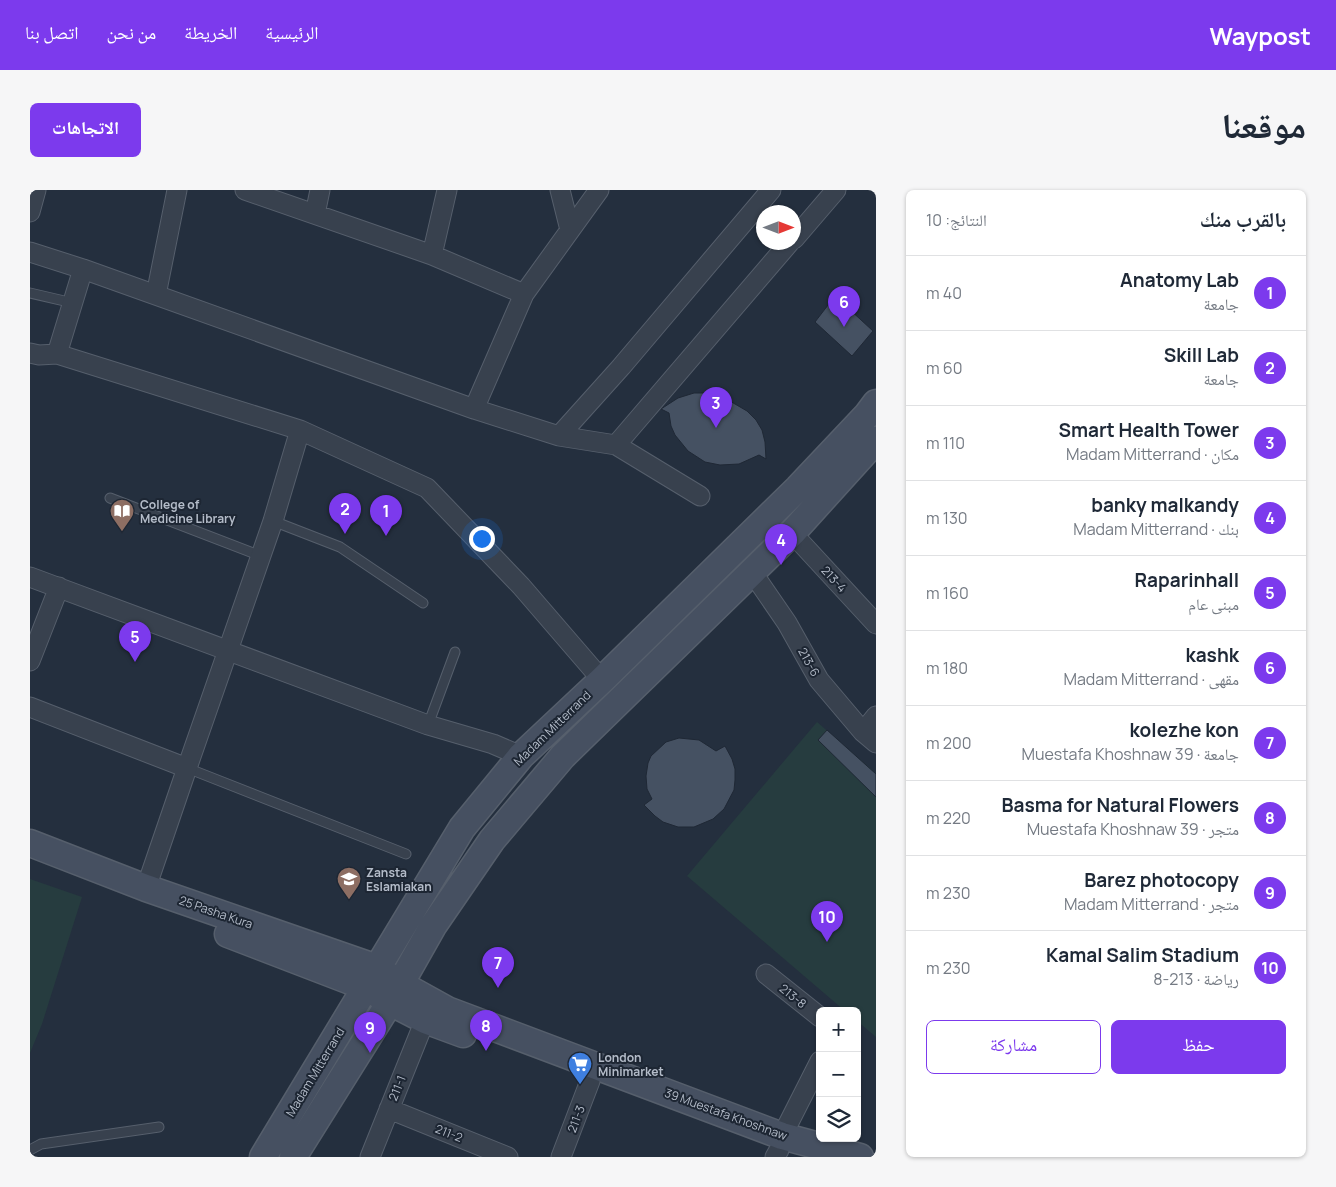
<!DOCTYPE html>
<html lang="ar">
<head>
<meta charset="utf-8">
<style>
	:root { --surface:#fff; --page:#f6f6f7; --text:#1f2937; --muted:#747a83; --line:#e0e1e3; --accent:#7c3aed }
	body { margin:0; font-family:Manrope,"Noto Naskh Arabic",sans-serif; background:var(--page); color:var(--text); direction:rtl }
	.controls { position:absolute; right:15px; bottom:15px; display:grid; overflow:hidden; border-radius:8px; box-shadow:0 1px 4px #0004 }
	.controls button { width:45px; height:45px; display:grid; place-items:center; padding:0; border:0; border-bottom:1px solid var(--line); background:var(--surface); color:var(--text); font:25px sans-serif }
	.compass { position:absolute; left:726px; top:15px; width:45px; height:45px; border-radius:50%; background:var(--surface); box-shadow:0 1px 4px #0004; rotate:90deg }
	.you { position:absolute; left:451px; top:348px; width:18px; height:18px; margin:-12px; border:4px solid #fff; border-radius:50%; background:#1a73e8; box-shadow:0 0 0 8px #1a73e833 }
	.badge { display:grid; place-items:center; width:32px; height:32px; border-radius:50%; background:var(--accent); color:#fff; font-size:16px; font-weight:700 }
	.pin { position:absolute; translate:-50% -41px; filter:drop-shadow(0 1px 2px #0008) }
	.pin::after { content:''; position:absolute; top:26px; width:18px; height:15px; background:inherit; clip-path:polygon(0 0,100% 0,50% 100%) }
	.list { margin:0; padding:0; list-style:none }
	h2 { display:flex; justify-content:space-between; align-items:center; height:65px; margin:0; padding:0 20px; font-size:21px }
	h2 small { font-size:16px; font-weight:400; color:var(--muted) }
	.list li { display:grid; grid-template-columns:32px 1fr auto; gap:15px; align-items:center; box-sizing:border-box; height:75px; padding:0 20px; border-top:1px solid var(--line) }
	.list b { display:block; font-size:19px; white-space:nowrap }
	.list p { margin:0; font-size:16px; white-space:nowrap; color:var(--muted) }
	.list em { font-size:16px; font-style:normal; color:var(--muted) }
	.actions { display:flex; gap:10px; padding:15px 20px }
	.actions a { flex:1; padding:11px 0; border:1px solid var(--accent); border-radius:8px; text-align:center; font-size:18px; color:var(--accent) }
	.actions .main { background:var(--accent); color:#fff }
	.icon { flex:none; width:28px; height:28px; fill:none; stroke:currentColor; stroke-width:2; stroke-linecap:round; stroke-linejoin:round }
	.map { position:relative; flex:none; width:846px; height:967px; overflow:hidden; direction:ltr; border-radius:8px }
	header { display:flex; align-items:center; gap:30px; box-sizing:border-box; height:70px; padding:0 25px; background:var(--accent); color:#fff }
	header strong { font-size:24px }
	nav { display:flex; gap:28px; margin-inline-start:auto; font-size:18px }
	.intro { display:flex; align-items:center; justify-content:space-between; box-sizing:border-box; height:120px; padding:0 30px }
	h1 { margin:0; font-size:35px }
	.button { padding:12px 22px; border-radius:8px; background:var(--accent); color:#fff; font-size:18px; font-weight:700 }
	main { display:flex; gap:30px; padding:0 30px }
	aside { flex:1; background:var(--surface); border-radius:8px; box-shadow:0 1px 4px #0004 }
	.map>svg:first-child { display:block }
	.green { fill:#263c3f }
	.building { fill:#455162; stroke:#1f2835 }
	.lines { fill:none; stroke-linecap:round; stroke-linejoin:round }
	.lane-casing { stroke:#565f6c; stroke-width:11 }
	.street-casing { stroke:#565f6c; stroke-width:21 }
	.secondary-casing { stroke:#565f6c; stroke-width:29 }
	.lane { stroke:#38414e; stroke-width:9 }
	.street { stroke:#38414e; stroke-width:19 }
	.secondary { stroke:#465061; stroke-width:26 }
	.labels { text-anchor:middle; dominant-baseline:central; stroke-width:4; stroke-linejoin:round; paint-order:stroke }
	.poi-label { font-size:12px; font-weight:bold; fill:#b4bcc9; stroke:#1d2633; text-anchor:start }
	.street-label { font-size:12px; fill:#b4bcc9; stroke:#1d2633 }
</style>
</head>
<body>
<header>
<strong>Waypost</strong>
<nav><a>الرئيسية</a><a>الخريطة</a><a>من نحن</a><a>اتصل بنا</a></nav>
</header>
<div class="intro"><h1>موقعنا</h1><a class="button">الاتجاهات</a></div>
<main>
<aside>
<h2>بالقرب منك<small>النتائج: 10</small></h2>
<ul class="list">
<li><span class="badge">1</span><div><b>Anatomy Lab</b><p>جامعة</p></div><em>40 m</em></li>
<li><span class="badge">2</span><div><b>Skill Lab</b><p>جامعة</p></div><em>60 m</em></li>
<li><span class="badge">3</span><div><b>Smart Health Tower</b><p>مكان · Madam Mitterrand</p></div><em>110 m</em></li>
<li><span class="badge">4</span><div><b>banky malkandy</b><p>بنك · Madam Mitterrand</p></div><em>130 m</em></li>
<li><span class="badge">5</span><div><b>Raparinhall</b><p>مبنى عام</p></div><em>160 m</em></li>
<li><span class="badge">6</span><div><b>kashk</b><p>مقهى · Madam Mitterrand</p></div><em>180 m</em></li>
<li><span class="badge">7</span><div><b>kolezhe kon</b><p>جامعة · 39 Muestafa Khoshnaw</p></div><em>200 m</em></li>
<li><span class="badge">8</span><div><b>Basma for Natural Flowers</b><p>متجر · 39 Muestafa Khoshnaw</p></div><em>220 m</em></li>
<li><span class="badge">9</span><div><b>Barez photocopy</b><p>متجر · Madam Mitterrand</p></div><em>230 m</em></li>
<li><span class="badge">10</span><div><b>Kamal Salim Stadium</b><p>رياضة · 213-8</p></div><em>230 m</em></li>
</ul>
<div class="actions"><a class="main">حفظ</a><a>مشاركة</a></div>
</aside>
<div class="map">
<svg width="846" height="967" viewBox="0 0 846 967">
	<rect width="100%" height="100%" fill="#242f3e"/>
	<path class="green" d="M787 532 846 583V847L827 831V821H815L657 686Z
		M0 689 52 707 12 834 0 863Z"/>
	<path class="building" d="M805 106 843 141 822 166 785 132Z
		M664 203H679L693 207 717 221 726 230 732 240 735 252 736 269 729 265 709 274 690 275 675 272 658 261 645 245 641 236 639 223 631 219 648 208Z
		M797 540 846 584V607L788 550Z
		M649 548 669 550 686 561 695 556 702 569 705 579V590L704 600 694 619 683 629 664 637H648L633 632 625 626 614 615 622 609 617 599 616 586 618 573 621 566 636 552Z"/>
	<g class="lines">
		<defs>
			<path id="lane" d="M0 103 43 113
				M80 308 231 366
				M243 331 310 357 393 413
				M398 535 425 462
				M157 578 376 664
				M0 960 11 954 129 937"/>
			<path id="street" d="M215 0 402 65 494 104
				M530 0 540 40
				M0 22 6 0
				M285 24 290 0
				M764 49 806 0
				M0 62 53 79 444 219 529 246 586 255 670 306
				M402 65 417 0
				M126 105 147 0
				M0 163 9 165 27 164 270 240 397 298 491 396 572 490
				M27 164 53 79
				M444 219 494 104 569 0
				M529 246 591 177 741 0
				M586 255 760 52
				M762 343 846 434
				M722 382 757 433 789 490 833 542 846 553
				M0 387 398 535 463 554 491 566
				M0 471 29 397
				M0 517 157 578
				M833 542 846 526
				M116 698 157 578 243 331 270 240
				M736 784 790 827
				M359 919 478 967
				M752 946 790 871
				M340 967 395 830
				M531 967 560 891
				M745 967 749 960"/>
			<path id="secondary" d="M0 653 116 698 347 778 370 794 417 820 752 946 830 967
				M198 744 336 797 360 812 395 830 433 844
				M233 967 432 638 491 566 572 490 768 298 837 225 846 213
				M263 967 360 812 403 736 462 650 533 566 762 343 846 250"/>
		</defs>
		<use href="#lane" class="lane-casing"/>
		<use href="#street" class="street-casing"/>
		<use href="#secondary" class="secondary-casing"/>
		<use href="#lane" class="lane"/>
		<use href="#street" class="street"/>
		<use href="#secondary" class="secondary"/>
	</g>
	<defs>
		<symbol id="library-pin" viewBox="-11 -11 22 30"><path d="M0 17L-7.5 6A9.5 9.5 0 1 1 7.5 6Z" fill="#8d6e63" stroke="#1d2633"/><path d="M-6-4Q-3-5.5-.7-3.5V5Q-3 3-6 4ZM6-4Q3-5.5 .7-3.5V5Q3 3 6 4Z" fill="#fff"/></symbol>
		<symbol id="university-pin" viewBox="-11 -11 22 30"><path d="M0 17L-7.5 6A9.5 9.5 0 1 1 7.5 6Z" fill="#8d6e63" stroke="#1d2633"/><path d="M0-5L7-2L0 1L-7-2ZM-4 1L0 2.5L4 1V4Q0 6-4 4Z" fill="#fff"/></symbol>
		<symbol id="supermarket-pin" viewBox="-11 -11 22 30"><path d="M0 17L-7.5 6A9.5 9.5 0 1 1 7.5 6Z" fill="#3f7fe0" stroke="#1d2633"/><path d="M-6-5.5h2.5l.6 2H6L4.5 2H-2.5L-4.4-4H-6ZM-1.5 3.2a1.3 1.3 0 1 0 .1 0ZM3 3.2a1.3 1.3 0 1 0 .1 0Z" fill="#fff"/></symbol>
	</defs>
	<g fill-rule="evenodd">
		<use href="#library-pin" x="78" y="307" width="28" height="38"/>
		<use href="#university-pin" x="305" y="675" width="28" height="38"/>
		<use href="#supermarket-pin" x="536" y="860" width="28" height="38"/>
	</g>
	<g class="labels">
		<g class="poi-label">
			<text x="110" y="314">College of<tspan x="110" dy="14">Medicine Library</tspan></text>
			<text x="336" y="682">Zansta<tspan x="336" dy="14">Eslamiakan</tspan></text>
			<text x="568" y="867">London<tspan x="568" dy="14">Minimarket</tspan></text>
		</g>
		<g class="street-label">
			<text transform="translate(804 389) rotate(47)">213-4</text>
			<text transform="translate(779 472) rotate(61)">213-6</text>
			<text transform="translate(522 538) rotate(-44)">Madam Mitterrand</text>
			<text transform="translate(186 722) rotate(19)">25 Pasha Kura</text>
			<text transform="translate(763 806) rotate(39)">213-8</text>
			<text transform="translate(285 882) rotate(-59)">Madam Mitterrand</text>
			<text transform="translate(367 898) rotate(-68)">211-1</text>
			<text transform="translate(696 924) rotate(20)">39 Muestafa Khoshnaw</text>
			<text transform="translate(546 929) rotate(-69)">211-3</text>
			<text transform="translate(419 943) rotate(22)">211-2</text>
		</g>
	</g>
</svg>
<div class="controls">
<button>+</button>
<button>−</button>
<button><svg class="icon" aria-label="layers" viewBox="0 0 24 24"><path d="M12 4l9 5-9 5-9-5zM3 14l9 5 9-5"/></svg></button>
</div>
<svg class="compass" viewBox="-18 -18 36 36"><path d="M0-13l5 13h-10z" fill="#e53935"/><path d="M0 13l5-13h-10z" fill="#747a83"/></svg>
<div class="you"></div>
<div class="pin badge" style="left:356px;top:346px">1</div>
<div class="pin badge" style="left:315px;top:344px">2</div>
<div class="pin badge" style="left:686px;top:238px">3</div>
<div class="pin badge" style="left:751px;top:375px">4</div>
<div class="pin badge" style="left:105px;top:472px">5</div>
<div class="pin badge" style="left:814px;top:137px">6</div>
<div class="pin badge" style="left:468px;top:798px">7</div>
<div class="pin badge" style="left:456px;top:861px">8</div>
<div class="pin badge" style="left:340px;top:863px">9</div>
<div class="pin badge" style="left:797px;top:752px">10</div>
</div>
</main>
</body>
</html>
